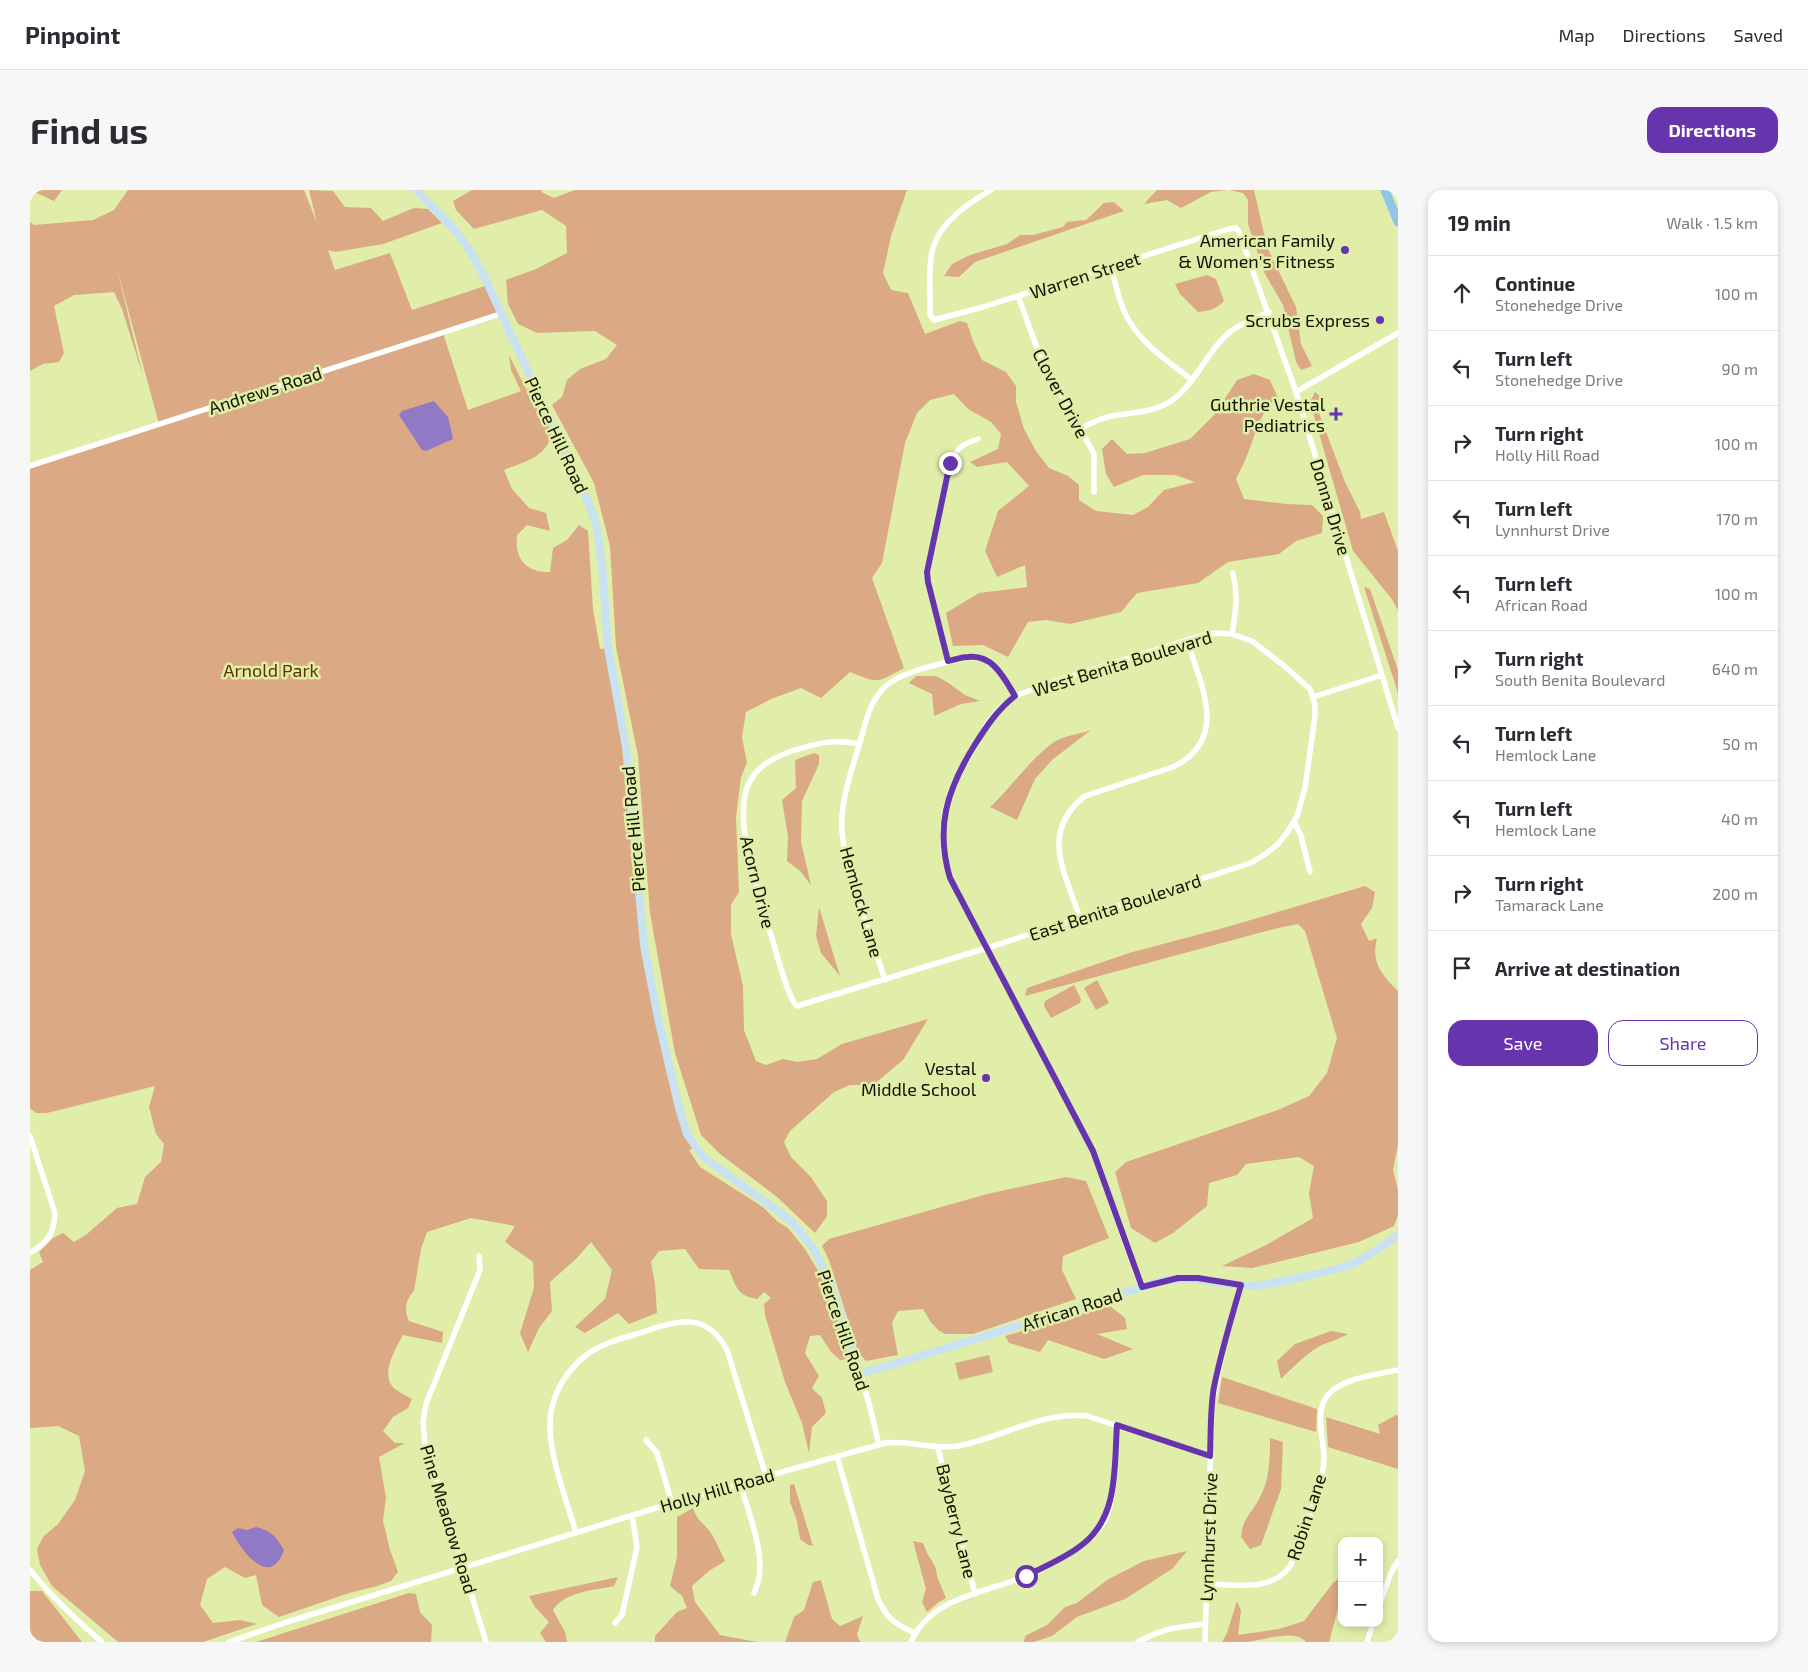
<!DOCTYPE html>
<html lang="en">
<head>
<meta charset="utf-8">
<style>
	:root { --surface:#fff; --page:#f7f7f7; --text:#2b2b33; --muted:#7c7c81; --line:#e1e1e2; --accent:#6635ad }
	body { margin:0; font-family:"Exo 2",sans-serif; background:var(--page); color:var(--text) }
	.controls { position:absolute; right:15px; bottom:15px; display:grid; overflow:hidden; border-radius:10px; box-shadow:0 2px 8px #0003 }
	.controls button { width:45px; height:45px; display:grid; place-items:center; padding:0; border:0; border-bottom:1px solid var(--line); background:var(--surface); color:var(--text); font:25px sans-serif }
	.stop { position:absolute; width:15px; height:15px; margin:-11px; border:4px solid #6635ad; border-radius:50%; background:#fff }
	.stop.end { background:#6635ad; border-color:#fff; box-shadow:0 1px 5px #0008 }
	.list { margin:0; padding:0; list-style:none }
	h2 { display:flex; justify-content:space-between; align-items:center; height:65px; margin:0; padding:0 20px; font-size:21px }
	h2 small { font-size:16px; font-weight:400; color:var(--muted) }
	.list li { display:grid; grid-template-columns:32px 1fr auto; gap:15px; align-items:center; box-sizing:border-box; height:75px; padding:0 20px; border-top:1px solid var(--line) }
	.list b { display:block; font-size:19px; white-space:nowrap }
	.list p { margin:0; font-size:16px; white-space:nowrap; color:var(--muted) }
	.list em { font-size:16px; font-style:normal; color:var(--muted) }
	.actions { display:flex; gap:10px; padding:15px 20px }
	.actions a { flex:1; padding:11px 0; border:1px solid var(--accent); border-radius:15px; text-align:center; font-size:18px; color:var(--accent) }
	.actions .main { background:var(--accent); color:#fff }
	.icon { flex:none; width:28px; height:28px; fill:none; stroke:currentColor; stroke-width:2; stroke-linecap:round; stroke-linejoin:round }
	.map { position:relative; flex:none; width:1368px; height:1452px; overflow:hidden; border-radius:15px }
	header { display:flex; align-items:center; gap:30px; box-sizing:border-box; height:70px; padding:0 25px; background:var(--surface); border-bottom:1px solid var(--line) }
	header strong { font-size:24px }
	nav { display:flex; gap:28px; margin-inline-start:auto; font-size:18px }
	.intro { display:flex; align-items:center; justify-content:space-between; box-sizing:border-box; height:120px; padding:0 30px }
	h1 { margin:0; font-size:35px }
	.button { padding:12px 22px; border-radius:15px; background:var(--accent); color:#fff; font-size:18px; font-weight:700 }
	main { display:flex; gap:30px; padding:0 30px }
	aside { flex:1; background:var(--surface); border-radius:15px; box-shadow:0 2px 8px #0003 }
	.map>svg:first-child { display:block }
	.green { fill:#dba983 }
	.water { fill:#9179c6 }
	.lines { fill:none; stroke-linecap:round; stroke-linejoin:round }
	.street { stroke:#fff; stroke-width:5.5 }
	.secondary { stroke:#c8e2f2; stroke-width:8 }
	.primary { stroke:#90c6e6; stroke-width:9 }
	.route { stroke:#6635ad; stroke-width:6 }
	.poi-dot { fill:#6635ad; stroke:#e0eea9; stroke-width:2 }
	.labels { text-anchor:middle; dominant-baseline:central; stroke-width:5; stroke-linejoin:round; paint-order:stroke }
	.poi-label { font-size:18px; fill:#0f1300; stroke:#e0eea9; text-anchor:end }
	.street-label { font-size:18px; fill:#0f1300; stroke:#e0eea9 }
	.park-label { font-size:18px; fill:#5f3000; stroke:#e0eea9 }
</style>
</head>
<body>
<header>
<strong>Pinpoint</strong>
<nav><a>Map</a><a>Directions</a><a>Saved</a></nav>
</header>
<div class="intro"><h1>Find us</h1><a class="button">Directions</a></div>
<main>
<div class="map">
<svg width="1368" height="1452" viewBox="0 0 1368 1452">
	<rect width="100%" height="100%" fill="#e0eea9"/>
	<path class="green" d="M0 0H32L24 11Z
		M98 0H274L287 33 279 0 303 1 315 17 341 18 353 31 384 18 398 19 412 33 353 54 305 62 298 60 305 80 360 63 382 120 458 95 470 124 413 143 438 220 491 201 481 180 479 165 496 199 504 197 525 244 519 247 520 250C511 269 493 272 474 280L482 299 499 318 516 323 520 341 497 335 487 345C487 351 486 357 488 362 491 377 507 383 520 382L523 358 537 350 549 335 558 341 563 419 570 459 578 458 596 557 611 731 649 918 665 958 659 960 670 977 733 1017 748 1032 758 1038 775 1059 793 1089 800 1107 819 1169 810 1170 801 1162 790 1145 780 1146 775 1163 789 1186 782 1198 792 1208 796 1223 782 1237 779 1263 772 1233 755 1192 735 1125 734 1114 741 1108 734 1102 727 1109C707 1106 706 1096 699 1080L669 1079 655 1059 629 1061 621 1072 625 1094 627 1123 599 1134 588 1123 555 1143 545 1137 575 1109 582 1080 561 1052 546 1069 520 1092 522 1121 509 1138 498 1162 490 1143 504 1098 503 1072 475 1052 485 1036 441 1028 397 1042 391 1059 384 1101C375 1110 374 1121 379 1131L413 1142 412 1153 373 1145C365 1160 349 1185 365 1199 370 1203 377 1206 382 1209L378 1218 363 1227 353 1241 365 1253H375L349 1267 356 1308 353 1331 360 1360 368 1382 361 1391 347 1396 319 1403 249 1427 232 1415 226 1385 215 1388 195 1377 177 1389 170 1415 183 1433 210 1430 227 1434 173 1452H88L22 1396 10 1375 7 1359 13 1347 28 1334 45 1310 55 1281 49 1246 28 1236 0 1238V1080L13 1072 9 1062 23 1048 33 1043 44 1052 57 1044 87 1018 107 1014 115 987 131 972 134 954 126 944 119 917 125 896 17 923H6L0 918V276L129 234 86 75 113 186 92 119 84 102 44 105 24 116 34 163 29 172 13 174 0 181V32L4 35 63 30 84 20Z
		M442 0H511L513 3 524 8 545 0H877L861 46 853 83 861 100 878 103 895 144 930 131 937 133 943 151 952 170 976 182 986 196V212L994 239 1006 261 1019 278 1038 286 1049 295V310L1066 321 1103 325 1118 317 1134 300 1165 292 1145 285H1113L1084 297 1076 284 1072 259 1082 249 1097 264 1115 263 1160 249 1185 224 1207 190 1224 184 1240 190 1247 206C1228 227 1228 238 1218 263 1215 272 1210 280 1206 289L1214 309 1257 314 1282 315 1293 326 1292 343 1266 351 1249 364 1198 372 1168 393 1107 403 1091 422 1040 434 1016 430 998 432 978 467 953 455 923 456 916 423 949 403 997 397 995 375 967 387 955 361 968 321 999 296 977 272 947 277 940 272 968 259 971 244 961 232 938 219 924 204 900 210 887 223 875 253 852 373 842 388 874 478C846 493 850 494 820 482L791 508 771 498 741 509 716 522 712 547 717 573 711 587 706 627 709 702 701 715V744L713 796 714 840 726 871 736 875 753 869 767 872 787 869 812 854 898 829 873 870 843 895H820L804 902 760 941 754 952 761 967 781 987 797 1011V1026L785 1043 746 1006 690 964 671 945 645 863 620 723 608 566 586 457 580 356 564 293 522 215 532 207 537 190 550 179 576 169 587 155 565 141 507 143 488 134 478 114 476 90 506 79 537 63 536 36 512 20 444 39 426 20 423 11Z
		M1127 0H1197L1181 2 1151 18 1137 10 1114 14Z
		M1199 0H1224L1237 57 1266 117 1271 154 1282 176 1271 180 1266 172 1253 115 1234 82 1218 34V10L1213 3Z
		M1084 12 1094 21 945 72 929 87 914 86 922 74 940 65 977 54 990 45H1003L1033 37 1037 32 1056 30 1074 13Z
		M1177 85 1186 89 1194 111C1186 119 1179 121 1168 122L1150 104 1145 94Z
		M1285 202 1290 206 1287 218 1315 292 1330 322 1331 329 1354 322 1368 361V420L1361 408 1323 361 1280 212Z
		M1334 397 1340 399 1368 480V503Z
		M886 486H906L917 492 935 505 950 511 931 514 904 526 902 504 879 493Z
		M1061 540 1022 570 1005 589 987 630 960 617C982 597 999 570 1024 552 1033 546 1050 544 1061 540Z
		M784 563 789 565V574L772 611 771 652 781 695 770 681 757 671 758 647 752 610 766 598 765 570Z
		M1335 696 1345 702 1342 718 1331 734 1339 751 1347 748C1341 773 1351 784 1368 801V954L1363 980 1368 1000V1025L1364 1036 1329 1052 1222 1078 1192 1076 1236 1055 1283 1028 1279 1003 1284 976 1269 967 1216 974 1207 985 1179 993 1177 1016 1143 1043 1125 1053 1101 1038 1085 982 1096 972 1248 920 1279 906 1297 883 1307 848 1275 741 1268 734 1248 738 995 806 997 798 1099 763 1197 737Z
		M789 717 810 786 791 763 786 746Z
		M1067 790 1079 813 1066 820 1054 798Z
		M1044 795 1051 809 1050 813 1021 828 1014 816 1015 811Z
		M1036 987 1056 991 1079 1048 1033 1066 1032 1080 1046 1109 943 1144H915L908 1140 900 1131 893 1119 868 1121 862 1133 868 1165 836 1171 828 1162 799 1070 792 1056 799 1049 957 1004Z
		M1080 1116 1095 1128 1097 1139 1067 1144 1103 1159 1074 1169 1018 1150 1010 1162 979 1153 975 1146Z
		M1301 1141 1318 1144C1308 1150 1297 1152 1288 1157 1274 1166 1262 1178 1251 1189L1247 1171 1265 1154Z
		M959 1165 963 1182 929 1190 925 1173Z
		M1192 1187 1287 1219 1286 1242 1188 1213Z
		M1366 1225H1368V1279L1298 1257 1296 1227 1350 1244 1348 1235Z
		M1240 1248 1253 1252 1251 1299 1231 1355 1220 1359 1211 1347C1213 1327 1220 1326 1229 1309 1240 1290 1240 1269 1240 1248Z
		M764 1294 783 1356 778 1355 770 1349 767 1331 760 1312V1295Z
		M663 1318C668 1334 677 1334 684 1348 688 1355 691 1363 695 1371L679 1381 662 1396 665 1412 690 1445 727 1452H625V1446L647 1422 657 1418 652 1406 640 1396 647 1367V1327Z
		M883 1351 893 1353 897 1363 905 1376 908 1389 916 1408 909 1412 897 1422 892 1412 896 1399Z
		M1157 1361 1142 1379 1095 1409 1047 1427 1022 1446 1004 1452H994L995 1446 1017 1435 1035 1417 1047 1413 1077 1390 1114 1371Z
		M1312 1386 1309 1415 1299 1452H1276C1265 1438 1232 1451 1216 1452 1208 1452 1200 1452 1192 1452L1197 1443 1207 1411 1211 1421 1208 1445 1249 1439 1274 1431 1303 1393Z
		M588 1387 584 1396C564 1400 534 1402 523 1420L535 1442 537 1452H516L510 1443 519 1432 505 1417 499 1406Z
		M791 1390 802 1429 810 1436 833 1426 827 1444 830 1452H755L764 1427 774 1420 783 1392Z
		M0 1401H12L52 1452H0Z
		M379 1403 386 1404 390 1422 402 1435 401 1452H226Z"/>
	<path class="water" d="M404 211 418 227 423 249 396 261 392 260 369 225 372 221Z
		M226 1337C241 1341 246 1346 254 1360 240 1399 212 1362 202 1342L208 1338 217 1340Z"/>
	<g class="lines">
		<path class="street" d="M961 0C939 13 913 30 904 55 897 74 901 104 900 125L904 130 953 117 1199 39 1206 38 1209 42 1266 202 1368 538
			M1081 77C1085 91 1088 107 1094 121 1108 152 1136 170 1162 190
			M988 106 1010 166 1064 264V302
			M1266 202 1368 143
			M1049 239C1060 234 1070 228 1082 226 1102 222 1123 223 1141 211 1166 194 1177 160 1201 141 1212 133 1226 128 1239 122
			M0 276 470 124
			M1202 444C1206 422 1208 404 1203 383
			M918 471 898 392 897 382 920 273C928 257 931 255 948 249
			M1283 507 1352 485
			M829 554C802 549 788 553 762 561 745 567 730 574 720 591 700 625 730 706 740 742 745 756 758 810 767 816L957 758 1221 673 1234 665 1247 655 1257 643 1267 626 1275 598 1285 526V515L1280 499 1253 475 1222 451 1202 444 1188 443 1177 444 1020 493 985 506 972 516 958 532 923 595 916 617 913 636V658L920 688 1063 961 1111 1097
			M1264 631 1271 646 1280 682
			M1050 728C1035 682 1009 642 1055 606L1143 577C1200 549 1171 496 1157 450
			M855 790C844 756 832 723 822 689 817 669 810 647 812 626 814 601 823 576 830 552 836 531 840 509 857 495 872 483 895 478 913 473 956 460 963 470 985 506
			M0 946 25 1023C24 1044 18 1052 0 1063
			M449 1066 450 1080 396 1214 393 1232 395 1253 456 1452
			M830 1183 840 1217 849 1255
			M616 1250 627 1263 642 1313
			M908 1258 945 1404
			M807 1266 848 1409C857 1429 865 1434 885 1443
			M710 1293C718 1321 734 1360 729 1388 728 1393 726 1398 724 1403
			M546 1343C536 1307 513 1253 522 1217 527 1197 539 1179 555 1166 570 1154 589 1149 607 1144 643 1132 675 1118 697 1160L736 1286
			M0 1380C21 1406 46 1430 72 1452
			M1176 1394C1206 1394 1242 1403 1261 1375 1271 1347 1295 1294 1294 1266 1293 1248 1286 1225 1295 1209 1307 1188 1346 1185 1368 1180
			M1349 1416 1361 1383 1368 1371
			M585 1433 592 1425 607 1357 602 1325
			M199 1452 257 1432 642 1313 855 1253C881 1250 902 1260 928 1256 972 1248 1011 1221 1057 1226L1180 1266
			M881 1452C899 1409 954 1402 992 1388 1005 1383 1018 1375 1030 1369 1048 1359 1068 1346 1077 1326 1086 1304 1085 1260 1087 1235
			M1108 1452C1134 1438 1146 1437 1175 1434
			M1175 1452 1182 1214 1194 1155 1211 1095
			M1337 1452 1343 1433"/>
		<path class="secondary" d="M386 0 426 41 438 58 454 86 559 314 567 338 572 375 578 458 596 557 614 756 628 828 649 918 657 944 673 967 756 1027 769 1040 785 1061 802 1098 830 1183 855 1177 1132 1091C1163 1085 1183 1093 1213 1095 1234 1097 1256 1090 1277 1086 1292 1082 1308 1080 1322 1074 1339 1066 1353 1056 1368 1045"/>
		<path class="primary" d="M1355 0 1368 32"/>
	</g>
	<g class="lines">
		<path class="route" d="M920 273 897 382 898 392 918 471C924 470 931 467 938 467 963 464 974 488 985 506 967 520 956 537 944 556 917 600 905 637 920 688L1063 961 1112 1097 1148 1088H1168L1211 1095C1201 1129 1191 1162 1184 1197 1180 1219 1181 1243 1180 1266L1087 1235C1084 1276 1089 1326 1053 1354 1036 1368 1015 1376 996 1386"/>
	</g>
	<g class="poi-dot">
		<circle cx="1315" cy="60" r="5"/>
		<circle cx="1350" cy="130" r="5"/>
		<path d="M1303.5 216.5h5v5h5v5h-5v5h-5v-5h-5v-5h5z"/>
		<circle cx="956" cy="888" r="5"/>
	</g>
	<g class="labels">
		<g class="poi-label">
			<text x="1305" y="50">American Family<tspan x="1305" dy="21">&amp; Women's Fitness</tspan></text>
			<text x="1340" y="130">Scrubs Express</text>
			<text x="1295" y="214">Guthrie Vestal<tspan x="1295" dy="21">Pediatrics</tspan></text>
			<text x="946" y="878">Vestal<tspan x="946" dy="21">Middle School</tspan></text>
		</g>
		<g class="street-label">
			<text transform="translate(1055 85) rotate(-18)">Warren Street</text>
			<text transform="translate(235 200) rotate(-18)">Andrews Road</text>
			<text transform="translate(1031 203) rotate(62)">Clover Drive</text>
			<text transform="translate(527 245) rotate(65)">Pierce Hill Road</text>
			<text transform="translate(1301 317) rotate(73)">Donna Drive</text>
			<text transform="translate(1092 473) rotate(-17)">West Benita Boulevard</text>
			<text transform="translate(603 639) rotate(-95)">Pierce Hill Road</text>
			<text transform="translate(728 692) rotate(76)">Acorn Drive</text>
			<text transform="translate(832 712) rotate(74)">Hemlock Lane</text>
			<text transform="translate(1085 717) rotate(-18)">East Benita Boulevard</text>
			<text transform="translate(1042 1119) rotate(-18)">African Road</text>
			<text transform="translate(814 1140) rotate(71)">Pierce Hill Road</text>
			<text transform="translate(687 1300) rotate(-16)">Holly Hill Road</text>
			<text transform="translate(1276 1327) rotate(-72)">Robin Lane</text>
			<text transform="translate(419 1329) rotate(73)">Pine Meadow Road</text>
			<text transform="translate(927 1331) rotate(76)">Bayberry Lane</text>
			<text transform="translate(1178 1347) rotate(-88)">Lynnhurst Drive</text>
		</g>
		<g class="park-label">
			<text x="241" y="480">Arnold Park</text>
		</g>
	</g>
</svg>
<div class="controls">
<button>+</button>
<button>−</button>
</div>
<div class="stop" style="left:996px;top:1386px"></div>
<div class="stop end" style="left:920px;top:273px"></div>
</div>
<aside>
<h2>19 min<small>Walk · 1.5 km</small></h2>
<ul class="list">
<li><svg class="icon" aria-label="ahead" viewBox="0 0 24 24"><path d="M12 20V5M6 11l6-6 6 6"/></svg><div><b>Continue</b><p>Stonehedge Drive</p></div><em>100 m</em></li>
<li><svg class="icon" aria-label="left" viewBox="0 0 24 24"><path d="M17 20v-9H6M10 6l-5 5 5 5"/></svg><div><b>Turn left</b><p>Stonehedge Drive</p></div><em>90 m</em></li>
<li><svg class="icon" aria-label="right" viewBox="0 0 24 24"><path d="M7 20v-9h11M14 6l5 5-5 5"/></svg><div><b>Turn right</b><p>Holly Hill Road</p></div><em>100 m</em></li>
<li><svg class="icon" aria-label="left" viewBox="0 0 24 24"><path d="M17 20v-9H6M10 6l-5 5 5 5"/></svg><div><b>Turn left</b><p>Lynnhurst Drive</p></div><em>170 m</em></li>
<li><svg class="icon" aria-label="left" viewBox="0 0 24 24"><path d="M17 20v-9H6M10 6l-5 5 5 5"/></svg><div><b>Turn left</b><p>African Road</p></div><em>100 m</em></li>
<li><svg class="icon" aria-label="right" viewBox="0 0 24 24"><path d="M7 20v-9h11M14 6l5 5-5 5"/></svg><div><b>Turn right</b><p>South Benita Boulevard</p></div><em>640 m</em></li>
<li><svg class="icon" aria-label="left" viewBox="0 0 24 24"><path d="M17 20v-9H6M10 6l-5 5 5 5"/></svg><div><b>Turn left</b><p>Hemlock Lane</p></div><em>50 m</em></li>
<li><svg class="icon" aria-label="left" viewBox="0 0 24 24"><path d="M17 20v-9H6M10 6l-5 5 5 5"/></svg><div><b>Turn left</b><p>Hemlock Lane</p></div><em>40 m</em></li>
<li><svg class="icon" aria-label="right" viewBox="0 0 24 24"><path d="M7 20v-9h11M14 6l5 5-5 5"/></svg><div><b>Turn right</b><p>Tamarack Lane</p></div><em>200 m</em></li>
<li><svg class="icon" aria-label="arrive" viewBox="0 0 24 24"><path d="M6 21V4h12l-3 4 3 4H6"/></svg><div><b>Arrive at destination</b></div></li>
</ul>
<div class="actions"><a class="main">Save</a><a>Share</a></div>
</aside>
</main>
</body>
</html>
